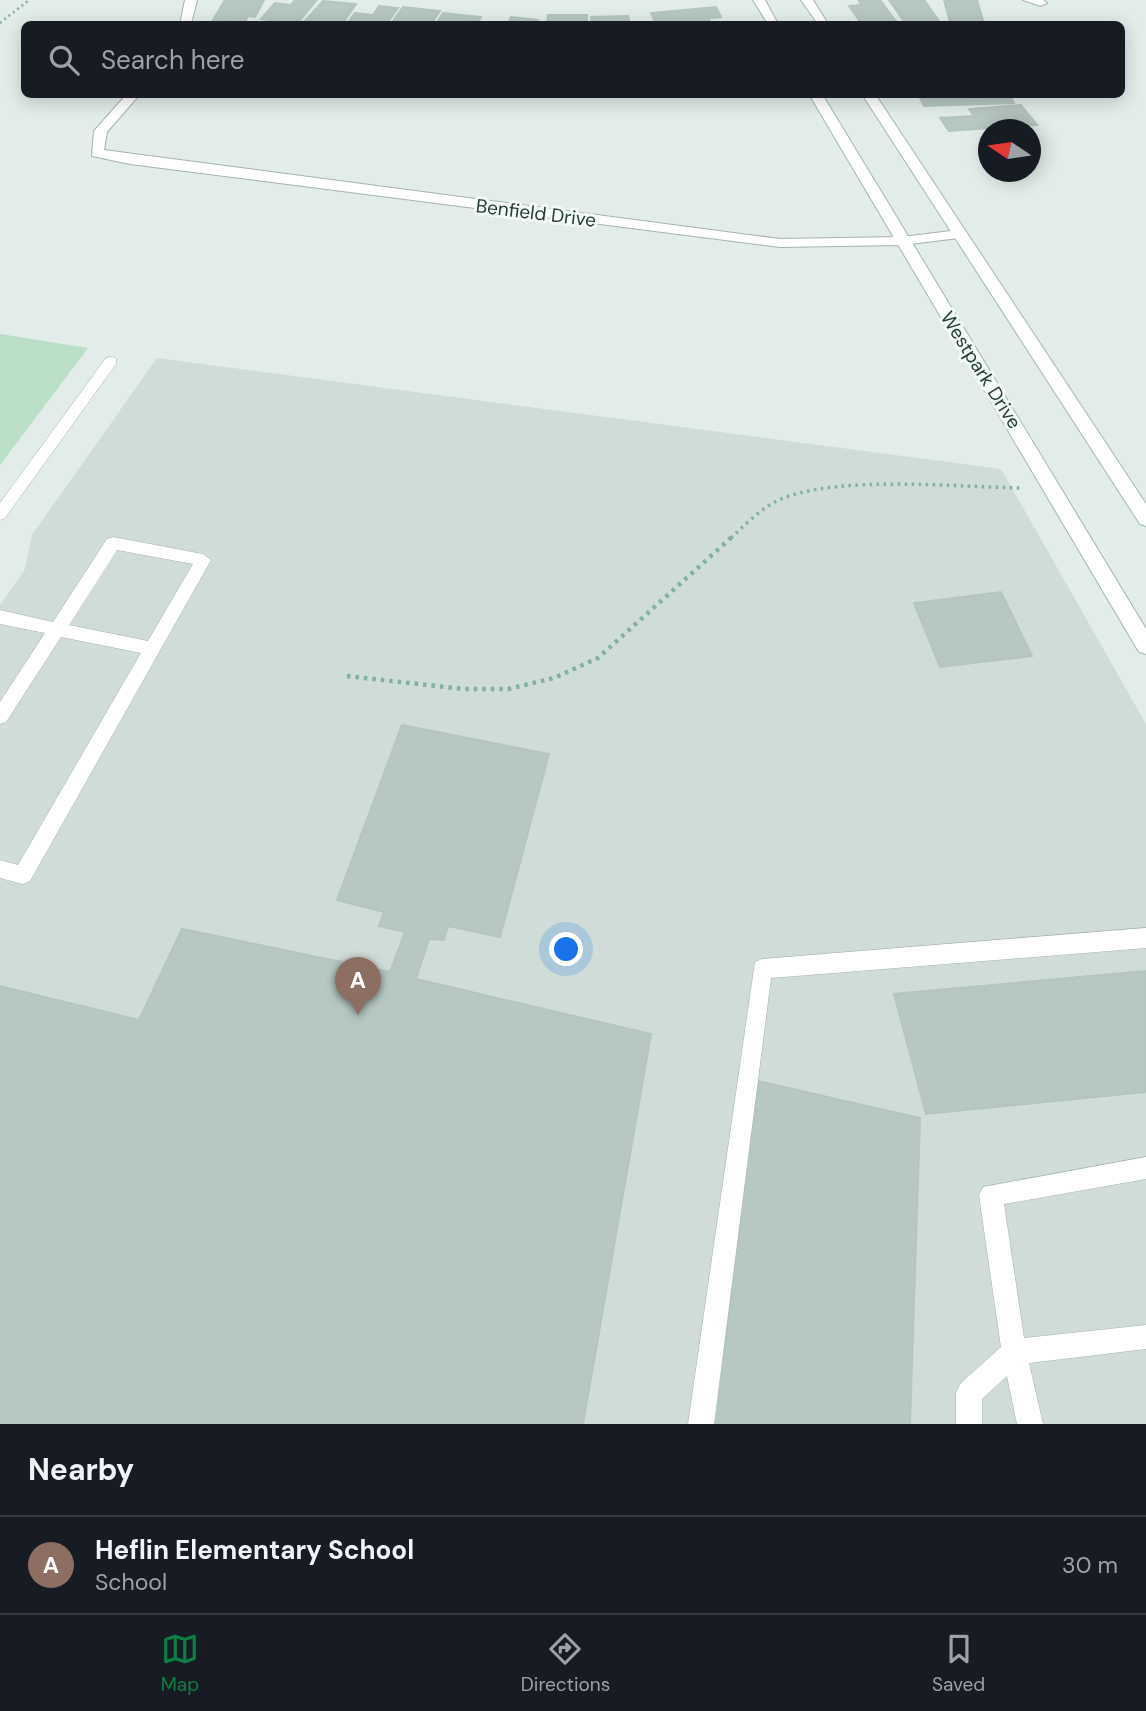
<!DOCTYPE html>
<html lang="en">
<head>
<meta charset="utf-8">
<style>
	:root { --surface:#171b24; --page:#242831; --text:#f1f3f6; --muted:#9ea1a6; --line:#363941; --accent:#0b8043 }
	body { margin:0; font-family:"DM Sans",sans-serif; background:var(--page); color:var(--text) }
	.compass { position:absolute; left:978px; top:119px; width:63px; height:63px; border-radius:50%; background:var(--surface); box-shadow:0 4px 18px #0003; rotate:283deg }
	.you { position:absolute; left:567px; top:950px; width:24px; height:24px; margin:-18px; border:5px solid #fff; border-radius:50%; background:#1a73e8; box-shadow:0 0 0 10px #1a73e833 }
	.badge { display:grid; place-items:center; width:46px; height:46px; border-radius:50%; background:var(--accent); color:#fff; font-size:23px; font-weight:700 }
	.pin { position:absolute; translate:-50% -58px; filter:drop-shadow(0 2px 4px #0008) }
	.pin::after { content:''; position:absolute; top:37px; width:24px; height:21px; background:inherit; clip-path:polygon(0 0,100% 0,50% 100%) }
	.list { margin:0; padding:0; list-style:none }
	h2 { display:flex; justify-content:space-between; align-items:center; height:91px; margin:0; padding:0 28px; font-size:30px }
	h2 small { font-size:23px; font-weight:400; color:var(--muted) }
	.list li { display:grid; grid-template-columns:46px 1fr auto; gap:21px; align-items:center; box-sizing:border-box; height:98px; padding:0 28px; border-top:2px solid var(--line) }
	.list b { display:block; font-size:26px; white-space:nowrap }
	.list p { margin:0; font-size:23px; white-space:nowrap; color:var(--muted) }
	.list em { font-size:23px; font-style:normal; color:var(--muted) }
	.icon { flex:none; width:38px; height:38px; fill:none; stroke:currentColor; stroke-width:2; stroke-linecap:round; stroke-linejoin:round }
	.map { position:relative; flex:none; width:1146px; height:1424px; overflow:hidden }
	.search { position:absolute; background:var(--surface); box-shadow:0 4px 18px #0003; left:21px; right:21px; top:21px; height:77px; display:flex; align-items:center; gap:18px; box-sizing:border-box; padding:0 24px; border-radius:10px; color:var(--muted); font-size:26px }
	.sheet { height:189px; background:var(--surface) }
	nav { display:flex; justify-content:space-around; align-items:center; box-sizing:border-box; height:98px; border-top:2px solid var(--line); background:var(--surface); font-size:19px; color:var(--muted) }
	nav a { display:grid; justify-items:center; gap:4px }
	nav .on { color:var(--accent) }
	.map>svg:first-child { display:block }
	.built { fill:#d0dcd7 }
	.green { fill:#badec6 }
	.building { fill:#b7c7c1; stroke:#b4c6c0; stroke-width:2 }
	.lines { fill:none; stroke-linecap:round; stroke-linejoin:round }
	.service-casing { stroke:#a5b4b0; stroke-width:1 }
	.minor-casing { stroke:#a5b4b0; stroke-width:2 }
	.secondary-casing { stroke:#a0b8b1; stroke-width:2 }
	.path-far2 { stroke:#82b0a4; stroke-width:2.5; stroke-dasharray:2 3.5; stroke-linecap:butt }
	.path-far1 { stroke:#82b0a4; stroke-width:3.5; stroke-dasharray:2.5 4.5; stroke-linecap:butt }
	.path { stroke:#82b0a4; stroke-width:4.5; stroke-dasharray:3.5 5; stroke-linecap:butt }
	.service { fill:#fff; fill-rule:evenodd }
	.minor { fill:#fff; fill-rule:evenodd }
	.secondary { fill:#fff; fill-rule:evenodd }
	.labels { text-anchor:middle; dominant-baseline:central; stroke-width:6; stroke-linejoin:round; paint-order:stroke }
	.far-street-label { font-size:19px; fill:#223d38; stroke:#f2f9f6 }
</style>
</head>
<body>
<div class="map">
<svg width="1146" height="1424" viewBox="0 0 1146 1424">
	<rect width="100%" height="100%" fill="#e2ece8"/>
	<path class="built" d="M157 358 1001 469 1146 724V1424H0V605L25 569 32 535Z"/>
	<path class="green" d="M0 334 88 348 0 465Z"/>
	<path class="building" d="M225 0H264L255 17 248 16 245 22 213 20Z
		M295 0 316 1 297 24 261 19 275 3 291 5Z
		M880 0 898 24H862L849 6 861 5 859 1Z
		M889 0H924L939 21 929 22 931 24H906Z
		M944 0H977L984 24 950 22Z
		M323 1 356 4 342 24H302Z
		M379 6 398 8 386 24H347L355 13 373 15Z
		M403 7 440 11 431 24H391Z
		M716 7 721 17 708 18 711 24H656L651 13Z
		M443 13 481 17 477 24H436Z
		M548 15H587V24H547Z
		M628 16 630 24H592L591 17Z
		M511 17 538 20 536 24H497H508Z
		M918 94H1009L1014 103 924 106Z
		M1021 105 1037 125 949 131 940 118 974 116 969 109Z
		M1001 592 1032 656 940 667 914 603Z
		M402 725 549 754 500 937 448 926 444 940 429 939 416 979 651 1034 583 1424H0V986L139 1020 182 929 390 972 405 932 379 926 384 912 337 900Z
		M1146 971V1092L926 1114 894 994Z
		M757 1081 920 1118 910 1424H716Z"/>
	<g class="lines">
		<defs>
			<path id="service" d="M111 357 116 358V364L5 518 0 520V503L106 358Z
				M113 537 203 554 211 560 30 881 23 884 0 878V860L18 865 141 653 61 637 6 722 0 724V702L45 633 0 624V610L53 622 107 539ZM117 550 193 564 148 641 69 625Z
				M1146 928V948L771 978 714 1424H688L755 962 762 959Z
				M1146 1157V1179L1004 1204 1024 1338 1146 1325V1349L1029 1363 1043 1424H1017L1007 1376 982 1399V1424H956V1393L960 1384 1001 1347 979 1195 983 1187Z"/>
			<path id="minor" d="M185 0H197L191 24H180Z
				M1023 0H1043L1047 3 1041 6Z
				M127 94H140L107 132 104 150 780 239 902 237 959 230 966 234 959 238 902 245 780 247 130 164 92 156 94 131Z"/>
			<path id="secondary" d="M753 0H765L778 24H768Z
				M801 0H813L828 24H818Z
				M809 94H822L1146 629V654L1139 652Z
				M862 94H875L1146 504V526L1140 524Z"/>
		</defs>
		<use href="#service" class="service-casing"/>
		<use href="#minor" class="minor-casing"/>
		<use href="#secondary" class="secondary-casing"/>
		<path class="path-far2" d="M0 23 29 0"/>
		<path class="path-far1" d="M731 538C746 524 762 507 781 499 839 475 956 487 1021 488"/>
		<path class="path" d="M347 676 463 689H508L554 678 598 658 733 536"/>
		<use href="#service" class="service"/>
		<use href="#minor" class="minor"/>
		<use href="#secondary" class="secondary"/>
	</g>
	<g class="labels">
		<g class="far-street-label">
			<text transform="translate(536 213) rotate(7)">Benfield Drive</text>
			<text transform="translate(981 370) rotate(58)">Westpark Drive</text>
		</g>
	</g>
</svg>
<svg class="compass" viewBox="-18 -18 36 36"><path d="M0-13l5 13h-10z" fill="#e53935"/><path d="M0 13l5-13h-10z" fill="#9ea1a6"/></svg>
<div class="you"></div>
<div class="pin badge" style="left:358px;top:1015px;background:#8d6e63">A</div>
<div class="search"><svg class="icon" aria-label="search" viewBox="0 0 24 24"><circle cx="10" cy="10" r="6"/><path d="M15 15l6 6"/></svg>Search here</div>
</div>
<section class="sheet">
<h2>Nearby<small></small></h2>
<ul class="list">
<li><span class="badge" style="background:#8d6e63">A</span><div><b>Heflin Elementary School</b><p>School</p></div><em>30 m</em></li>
</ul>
</section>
<nav>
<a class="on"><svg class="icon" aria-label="map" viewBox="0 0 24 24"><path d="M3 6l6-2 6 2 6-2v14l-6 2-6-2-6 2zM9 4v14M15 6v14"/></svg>Map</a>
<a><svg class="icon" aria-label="directions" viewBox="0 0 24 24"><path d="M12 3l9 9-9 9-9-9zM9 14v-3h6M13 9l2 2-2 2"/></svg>Directions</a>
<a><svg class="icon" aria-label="saved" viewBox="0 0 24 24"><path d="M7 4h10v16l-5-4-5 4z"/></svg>Saved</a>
</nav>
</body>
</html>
